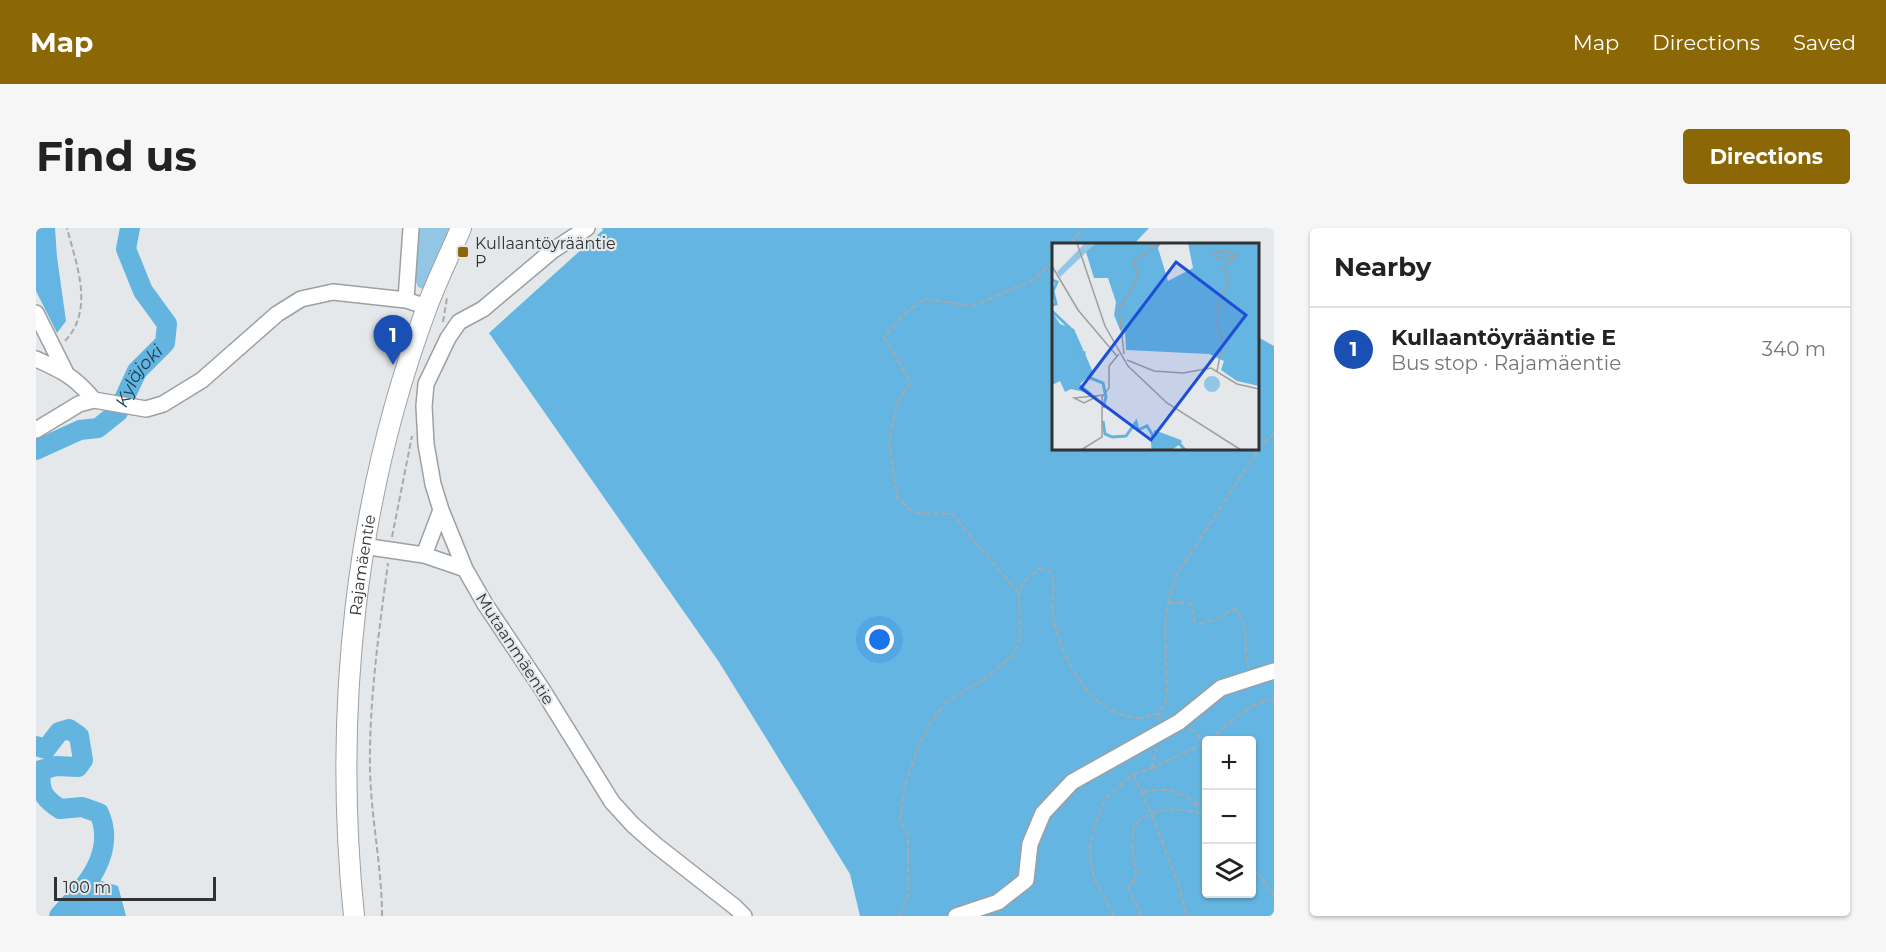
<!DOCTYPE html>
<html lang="en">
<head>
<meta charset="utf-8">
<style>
	:root { --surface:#fff; --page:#f6f6f6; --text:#222; --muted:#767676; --line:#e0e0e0; --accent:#8b6706 }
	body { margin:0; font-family:Montserrat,sans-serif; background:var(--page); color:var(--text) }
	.controls { position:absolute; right:18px; bottom:18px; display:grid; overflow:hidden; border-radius:6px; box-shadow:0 2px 4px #0004 }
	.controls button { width:54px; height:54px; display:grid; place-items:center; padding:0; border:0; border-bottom:2px solid var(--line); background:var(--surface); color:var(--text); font:30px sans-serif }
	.scale { position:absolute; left:18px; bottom:15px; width:162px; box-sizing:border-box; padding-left:6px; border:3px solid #313233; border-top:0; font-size:16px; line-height:21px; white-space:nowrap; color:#313233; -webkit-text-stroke:4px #e5e8ea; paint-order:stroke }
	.you { position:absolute; left:844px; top:412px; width:21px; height:21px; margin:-15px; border:4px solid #fff; border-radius:50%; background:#1a73e8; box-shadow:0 0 0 9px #1a73e833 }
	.badge { display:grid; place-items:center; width:39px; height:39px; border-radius:50%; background:var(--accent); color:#fff; font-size:20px; font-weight:700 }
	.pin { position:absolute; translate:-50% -50px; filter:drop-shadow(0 2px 3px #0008) }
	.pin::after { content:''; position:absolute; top:32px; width:21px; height:18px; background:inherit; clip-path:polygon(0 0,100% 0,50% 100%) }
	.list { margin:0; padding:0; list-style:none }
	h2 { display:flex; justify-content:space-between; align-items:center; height:78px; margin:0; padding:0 24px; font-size:26px }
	h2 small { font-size:20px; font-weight:400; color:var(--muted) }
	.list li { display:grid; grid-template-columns:39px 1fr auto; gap:18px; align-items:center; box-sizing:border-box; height:84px; padding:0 24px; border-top:2px solid var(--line) }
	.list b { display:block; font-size:22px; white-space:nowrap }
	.list p { margin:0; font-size:20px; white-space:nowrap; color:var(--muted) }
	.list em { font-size:20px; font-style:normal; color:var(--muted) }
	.icon { flex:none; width:33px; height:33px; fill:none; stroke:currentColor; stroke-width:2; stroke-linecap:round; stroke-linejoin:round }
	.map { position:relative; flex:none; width:1238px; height:688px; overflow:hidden; border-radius:6px }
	header { display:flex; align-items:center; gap:36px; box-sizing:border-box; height:84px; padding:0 30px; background:var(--accent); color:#fff }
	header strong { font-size:28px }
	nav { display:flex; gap:33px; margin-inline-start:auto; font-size:21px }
	.intro { display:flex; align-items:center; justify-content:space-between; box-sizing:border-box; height:144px; padding:0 36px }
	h1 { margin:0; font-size:42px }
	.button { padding:15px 27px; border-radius:6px; background:var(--accent); color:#fff; font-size:21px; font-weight:700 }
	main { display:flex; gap:36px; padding:0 36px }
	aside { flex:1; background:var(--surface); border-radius:6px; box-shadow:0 2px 4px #0004 }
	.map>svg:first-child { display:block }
	.green { fill:#93c6e4 }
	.forest { fill:#64b5e1; fill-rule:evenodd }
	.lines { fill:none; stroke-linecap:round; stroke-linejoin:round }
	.river { stroke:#64b4e0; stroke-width:20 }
	.minor-casing { stroke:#9da0a2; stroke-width:18 }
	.major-casing { stroke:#9da0a2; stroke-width:22 }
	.path { stroke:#a7a9ab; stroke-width:2; stroke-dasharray:6 3; stroke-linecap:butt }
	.minor { stroke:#fff; stroke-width:15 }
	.major { stroke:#fff; stroke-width:20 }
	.poi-dot { fill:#8b6706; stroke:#e5e8ea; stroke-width:2 }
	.labels { text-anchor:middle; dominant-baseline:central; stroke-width:4.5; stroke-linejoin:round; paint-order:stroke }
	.poi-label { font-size:16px; fill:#313233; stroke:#e5e8ea; text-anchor:start }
	.street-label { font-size:16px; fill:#313233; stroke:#e5e8ea }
	.water-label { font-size:18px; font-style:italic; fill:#1e4255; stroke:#e5e8ea }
	.inset-river { fill:none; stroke:#64b4e0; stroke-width:3 }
	.inset-road { fill:none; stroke:#9d9fa1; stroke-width:1.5 }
	.view { fill:#1d4ed8; fill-opacity:0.15; stroke:#1d4ed8; stroke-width:3 }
	.inset-edge { fill:none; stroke:#313233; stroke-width:3 }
</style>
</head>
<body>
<header>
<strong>Map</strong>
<nav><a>Map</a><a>Directions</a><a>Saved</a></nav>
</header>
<div class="intro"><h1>Find us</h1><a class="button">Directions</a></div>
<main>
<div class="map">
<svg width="1238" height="688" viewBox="0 0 1238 688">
	<rect width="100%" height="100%" fill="#e5e8ea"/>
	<path class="green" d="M382 0H415L387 61 382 59 379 51Z"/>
	<path class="forest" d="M0 0H19L21 29 30 93 21 105 0 63Z
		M566 0H1113L1098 16H1017V220H1222V109L1238 118V688H824L814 646 683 434 453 105 567 2ZM1170 512H1216V666H1170Z
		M62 652 82 658 90 688H32Z"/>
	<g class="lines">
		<g class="river">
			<path id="s1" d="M0 222 44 202 62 200 82 184 101 143 129 115 131 96 107 63 90 21 94 0"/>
			<path d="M0 518 10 521 23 504 33 501 43 508 47 532 42 539 20 538 5 542C3 563 7 570 24 581L46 579 63 585C81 625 49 660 23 688"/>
		</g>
		<defs>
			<path id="minor" d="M551 0 516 23 447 81 423 94 412 110 390 156 388 178 390 216 397 256 405 282 429 341 449 376 506 461 576 574 597 597 621 618 699 679 708 688
				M370 72 375 0
				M0 85 29 143
				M0 131C27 143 39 149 58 172
				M0 202 43 176 58 172 110 181 127 176 166 152 241 86 265 71 297 64 370 72 391 79
				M327 318 388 327 429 341
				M388 327 405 282
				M920 688 962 674 990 652 994 616 1007 585 1036 554 1143 494 1185 460 1238 443"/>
			<g id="major">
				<path id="s2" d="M318 688C297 484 319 272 391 79 401 52 414 26 425 0"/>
			</g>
		</defs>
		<use href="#minor" class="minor-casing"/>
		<use href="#major" class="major-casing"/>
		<path class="path" d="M1035 16 1046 0
			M407 94 411 70
			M29 113C59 81 40 36 31 0
			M356 309 376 208
			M983 365 942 318 917 286 878 285 861 269 853 213 861 175 875 154 848 109 869 85 889 71 937 78 999 51 1017 33
			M1133 375H1152L1156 378 1158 393 1163 396C1170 394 1180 392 1187 388 1192 384 1193 382 1200 381 1215 400 1207 417 1212 439
			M1124 491 1123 485 1130 474 1131 461 1129 399 1132 375 1141 346 1226 216 1238 205
			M1154 500 1170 515
			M1173 512C1193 496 1212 475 1238 471
			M1115 541 1121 520
			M1097 546 1115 585 1142 655 1149 681 1147 688
			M1107 564C1137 558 1147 566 1170 582
			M1216 636 1238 668
			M346 688C346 639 335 591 334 541 333 473 343 403 352 335
			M864 688 872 667V608L864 592 869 558 883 517 895 494 911 473 947 452 976 428 982 418 984 406 983 365 987 354 1003 341 1013 342C1022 357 1014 370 1017 387 1022 420 1046 471 1079 484 1086 487 1095 490 1102 490 1111 491 1119 483 1128 487
			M1078 688 1058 650 1054 628V616L1060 594 1069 571 1097 546 1115 541 1170 514
			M1104 688C1105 680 1094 671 1093 658L1099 651 1100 645 1096 618 1098 596C1120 578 1144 579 1170 587"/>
		<use href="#minor" class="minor"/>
		<use href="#major" class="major"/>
	</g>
	<rect class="poi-dot" x="421" y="18" width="12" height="12" rx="3"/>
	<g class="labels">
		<g class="poi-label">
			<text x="439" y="15">Kullaantöyrääntie<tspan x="439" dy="18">P</tspan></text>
		</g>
		<g class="street-label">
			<text stroke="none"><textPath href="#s2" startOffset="352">Rajamäentie</textPath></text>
			<text transform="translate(479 421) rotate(57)">Mutaanmäentie</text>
		</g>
		<g class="water-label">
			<text stroke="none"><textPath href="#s1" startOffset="134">Kyläjoki</textPath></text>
		</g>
	</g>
	<g transform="translate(1016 15)">
		<rect width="207" height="207" fill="#e5e8ea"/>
		<path d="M33 0H44L8 34 5 29ZM152 141a8 8 0 1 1 16 0a8 8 0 1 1-16 0Z" fill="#93c6e4"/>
		<path d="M44 0H109L106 5 116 38 141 25 136 0H207V143L185 138 169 127 172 118 157 111 74 107 73 88 68 87 62 72 64 59 56 35H42L34 9ZM0 69 8 81 22 86 41 129 28 141 41 151 19 146 13 149 8 138 0 142ZM102 187 129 197 130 199 115 207H102Z" fill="#64b5e1"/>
		<path class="inset-river" d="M0 37 5 39 1 48 4 61 0 62M0 68 21 88 25 111 32 110 31 124 39 129 36 134 51 140 54 154 51 165M51 178 53 191 60 194 74 193 84 179 86 187 95 183 100 191 101 207M117 207 127 200 133 207"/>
		<path class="inset-road" d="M25 0 53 83 76 123 115 160 189 207M0 23 26 67 65 113M72 111 67 66 86 35 82 18 109 0M75 117 102 128 131 130 159 125 185 141 207 146M165 128 171 98 165 82 167 60 177 37 171 26 185 12 173 7 162 11 165 16 185 12M46 153 32 160 22 155 51 152M29 207 50 194V154L57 145V123L67 111"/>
		<path class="view" d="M124 19 194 72 99 197 29 145Z"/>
		<rect width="207" height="207" class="inset-edge"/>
	</g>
</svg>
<div class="controls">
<button>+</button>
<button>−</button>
<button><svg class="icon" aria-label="layers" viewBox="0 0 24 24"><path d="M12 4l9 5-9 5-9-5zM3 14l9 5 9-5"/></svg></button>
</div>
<div class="scale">100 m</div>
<div class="you"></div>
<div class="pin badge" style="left:357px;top:137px;background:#1a4fb4">1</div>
</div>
<aside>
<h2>Nearby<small></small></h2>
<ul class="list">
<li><span class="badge" style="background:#1a4fb4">1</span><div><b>Kullaantöyrääntie E</b><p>Bus stop · Rajamäentie</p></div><em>340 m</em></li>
</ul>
</aside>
</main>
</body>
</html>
